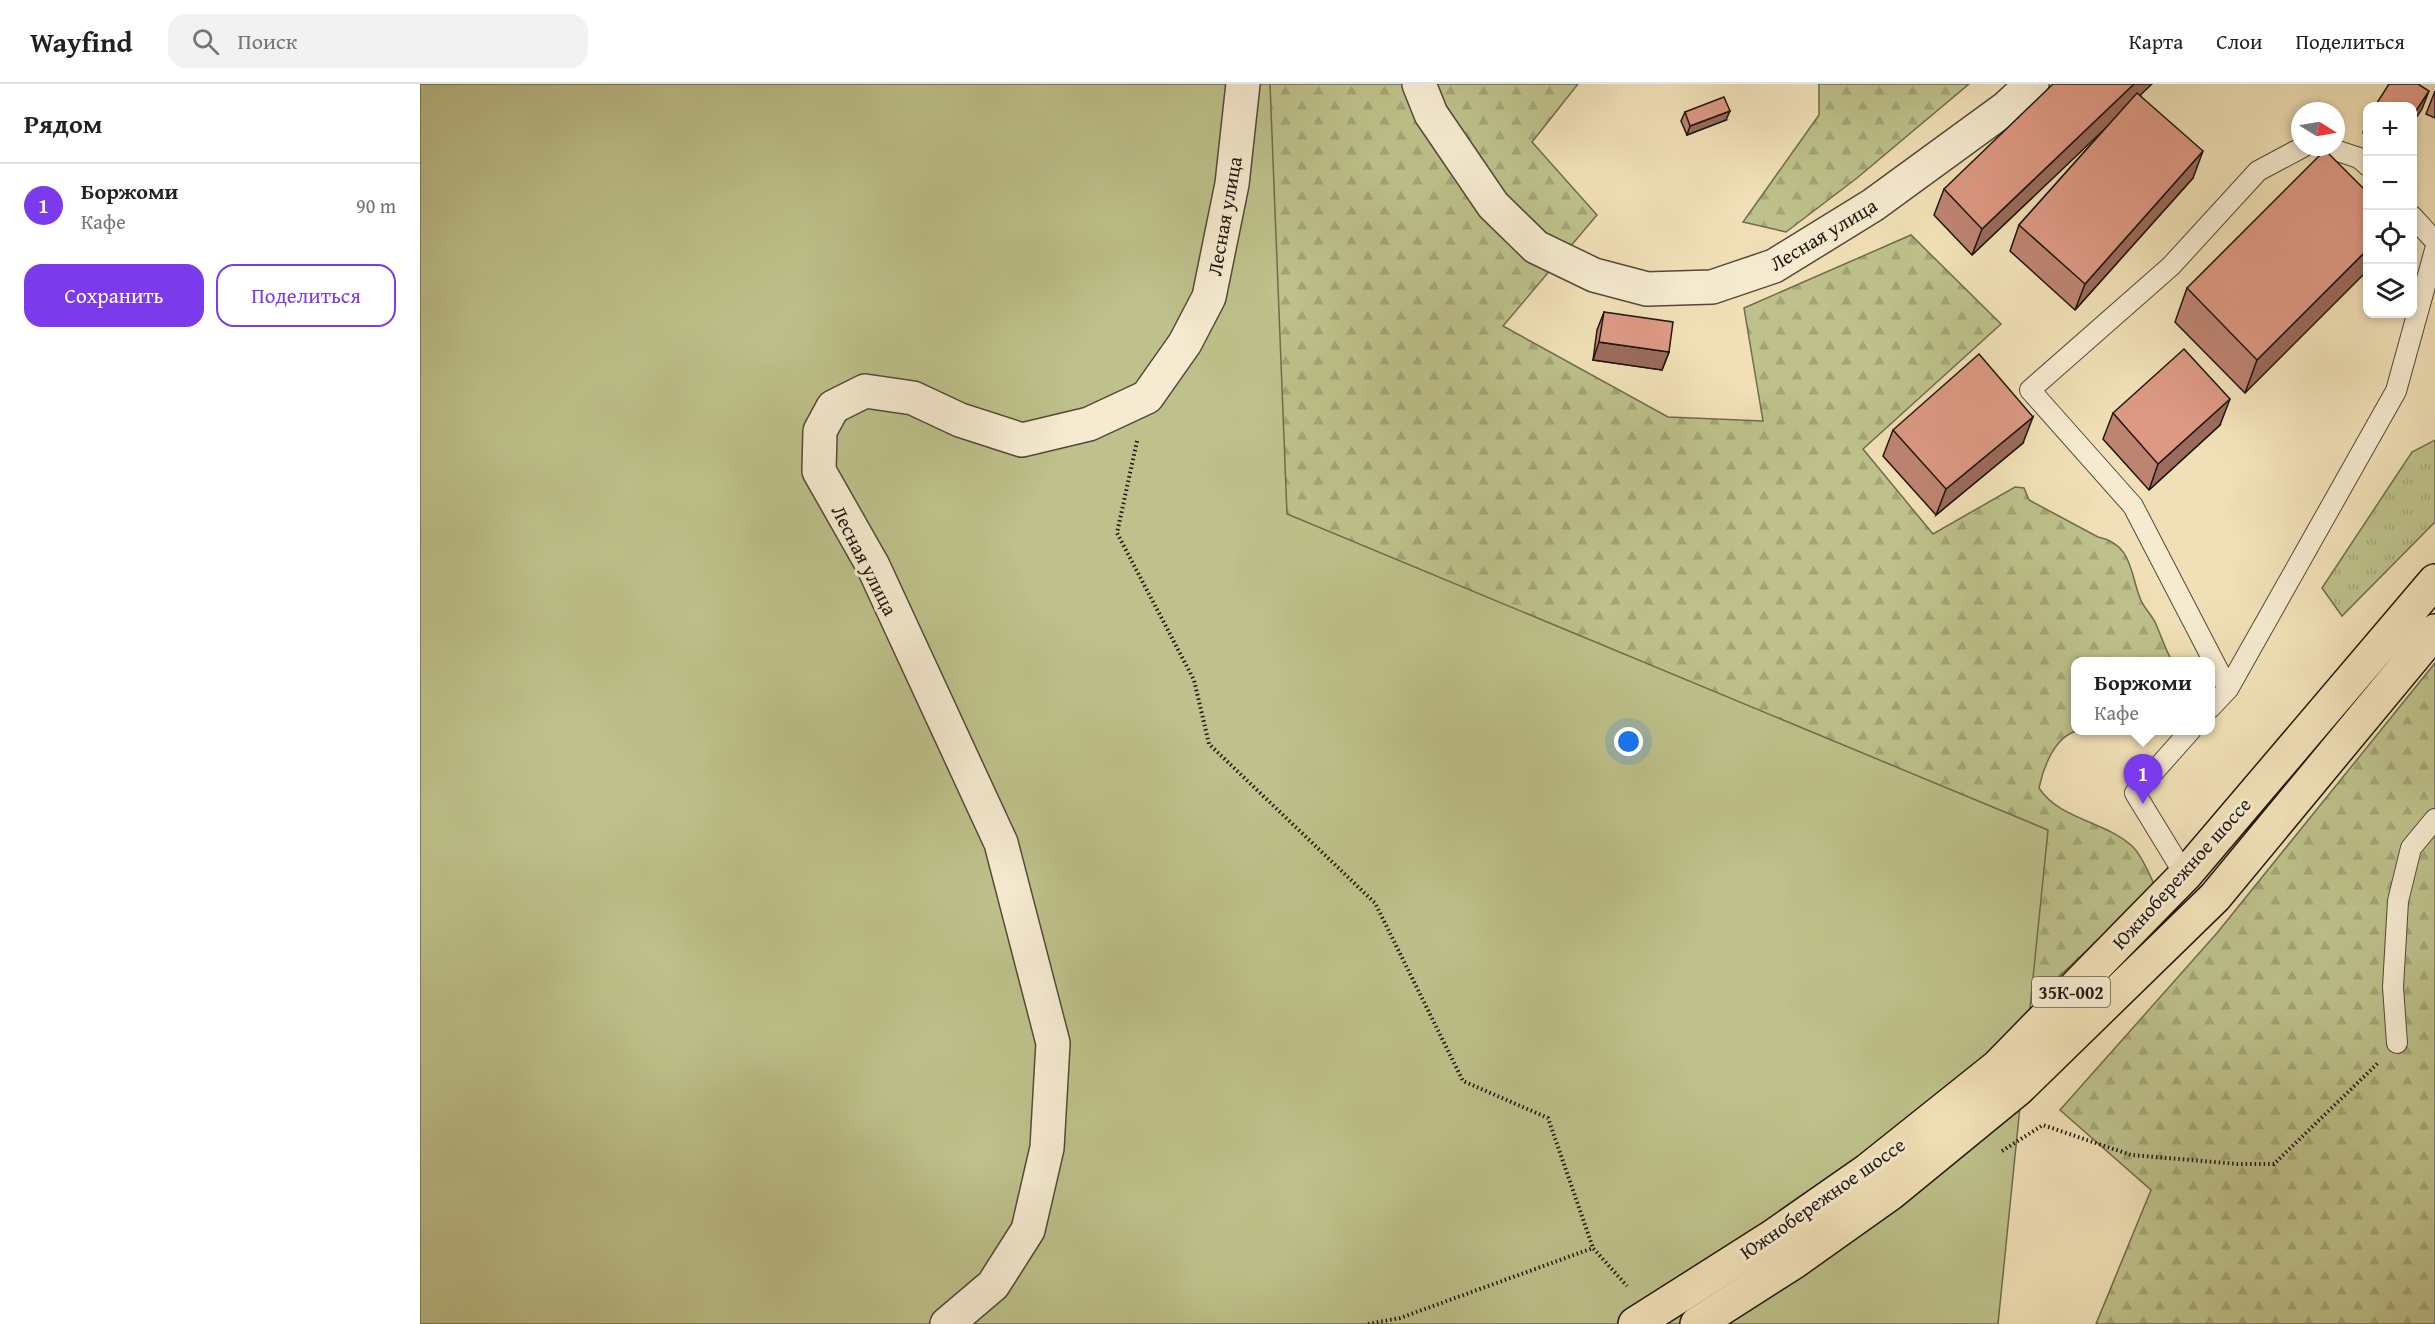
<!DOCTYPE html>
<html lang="ru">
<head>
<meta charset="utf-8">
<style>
	:root { --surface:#fff; --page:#f2f2f2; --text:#202124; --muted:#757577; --line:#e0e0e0; --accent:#7c3aed }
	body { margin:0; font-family:"Gentium Book Plus",serif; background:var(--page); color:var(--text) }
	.controls { position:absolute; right:18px; top:18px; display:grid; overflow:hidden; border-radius:12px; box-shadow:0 3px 9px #0003 }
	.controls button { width:54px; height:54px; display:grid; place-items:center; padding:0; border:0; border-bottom:2px solid var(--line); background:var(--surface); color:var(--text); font:30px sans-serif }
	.compass { position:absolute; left:1871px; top:18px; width:54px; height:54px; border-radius:50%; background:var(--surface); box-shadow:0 3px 9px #0003; rotate:101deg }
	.you { position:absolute; left:1209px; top:658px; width:21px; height:21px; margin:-15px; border:4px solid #fff; border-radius:50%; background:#1a73e8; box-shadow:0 0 0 9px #1a73e833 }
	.badge { display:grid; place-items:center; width:39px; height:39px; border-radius:50%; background:var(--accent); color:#fff; font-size:20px; font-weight:700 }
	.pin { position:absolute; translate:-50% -50px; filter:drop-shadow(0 2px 3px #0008) }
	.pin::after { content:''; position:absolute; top:32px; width:21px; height:18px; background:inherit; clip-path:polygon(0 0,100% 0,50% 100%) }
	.popup { position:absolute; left:1651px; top:573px; width:144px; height:78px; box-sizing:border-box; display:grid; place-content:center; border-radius:12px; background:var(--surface); filter:drop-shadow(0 2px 4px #0005); font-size:20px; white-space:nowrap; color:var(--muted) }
	.popup b { font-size:22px; color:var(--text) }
	.popup::after { content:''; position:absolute; left:50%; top:100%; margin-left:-12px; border:12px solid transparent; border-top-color:var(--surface) }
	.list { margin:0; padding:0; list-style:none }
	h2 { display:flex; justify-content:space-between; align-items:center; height:78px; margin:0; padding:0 24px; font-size:26px }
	h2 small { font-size:20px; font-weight:400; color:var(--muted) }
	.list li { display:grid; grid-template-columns:39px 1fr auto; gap:18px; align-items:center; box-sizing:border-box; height:84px; padding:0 24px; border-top:2px solid var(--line) }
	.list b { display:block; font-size:22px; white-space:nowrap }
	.list p { margin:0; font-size:20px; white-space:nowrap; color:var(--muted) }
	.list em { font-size:20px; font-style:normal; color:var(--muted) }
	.actions { display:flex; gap:12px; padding:18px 24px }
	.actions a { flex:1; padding:14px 0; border:2px solid var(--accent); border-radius:18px; text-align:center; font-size:21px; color:var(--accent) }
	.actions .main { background:var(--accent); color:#fff }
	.icon { flex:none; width:33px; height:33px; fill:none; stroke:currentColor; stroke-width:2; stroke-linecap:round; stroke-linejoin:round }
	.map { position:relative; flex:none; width:2015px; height:1240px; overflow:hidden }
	header { display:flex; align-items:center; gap:36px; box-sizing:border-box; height:84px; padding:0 30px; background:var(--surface); border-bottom:2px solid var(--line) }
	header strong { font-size:28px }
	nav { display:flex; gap:33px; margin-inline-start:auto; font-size:21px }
	.search { width:420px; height:54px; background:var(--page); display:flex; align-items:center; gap:15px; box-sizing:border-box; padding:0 21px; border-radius:18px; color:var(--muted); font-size:22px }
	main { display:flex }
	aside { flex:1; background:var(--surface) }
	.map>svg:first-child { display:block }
	.grass { fill:url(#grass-tufts); stroke:#6e6c4c; stroke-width:1.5 }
	.forest { fill:url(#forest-firs); stroke:#6e6c4c; stroke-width:1.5 }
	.park { fill:#bec18b; stroke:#6e6c4c; stroke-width:1.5 }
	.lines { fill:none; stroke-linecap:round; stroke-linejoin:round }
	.service-casing { stroke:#544938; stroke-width:22 }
	.tertiary-casing { stroke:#544938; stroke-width:36 }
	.trunk-casing { stroke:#1f170e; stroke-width:36 }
	.path { stroke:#1f170e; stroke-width:4; stroke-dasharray:1.5 3; stroke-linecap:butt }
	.service { stroke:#f6ebd0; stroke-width:20 }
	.tertiary { stroke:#f6ebd0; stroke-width:33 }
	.trunk { stroke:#f1e0b7; stroke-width:33 }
	.wall { fill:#be8472; stroke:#1f170e; stroke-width:1.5 }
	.shaded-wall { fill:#9b6b5c; stroke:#1f170e; stroke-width:1.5 }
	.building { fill:#dd9984; stroke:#1f170e; stroke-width:1.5 }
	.labels { text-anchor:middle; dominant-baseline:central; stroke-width:6; stroke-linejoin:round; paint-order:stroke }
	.shield { fill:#f6ebd0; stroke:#605748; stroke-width:1.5 }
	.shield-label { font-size:18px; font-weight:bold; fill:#1f170e }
	.street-label { font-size:20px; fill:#1f170e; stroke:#f6ebd0 }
</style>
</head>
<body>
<header>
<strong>Wayfind</strong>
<div class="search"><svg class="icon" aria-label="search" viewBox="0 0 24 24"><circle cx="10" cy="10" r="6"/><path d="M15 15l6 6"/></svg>Поиск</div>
<nav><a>Карта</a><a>Слои</a><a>Поделиться</a></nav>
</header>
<main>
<aside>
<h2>Рядом<small></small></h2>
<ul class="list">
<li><span class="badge">1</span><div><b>Боржоми</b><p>Кафе</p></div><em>90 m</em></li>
</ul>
<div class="actions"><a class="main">Сохранить</a><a>Поделиться</a></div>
</aside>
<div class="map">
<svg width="2015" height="1240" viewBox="0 0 2015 1240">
	<defs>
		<pattern id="grass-tufts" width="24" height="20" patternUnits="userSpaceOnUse" patternTransform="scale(1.5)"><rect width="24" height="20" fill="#bec18b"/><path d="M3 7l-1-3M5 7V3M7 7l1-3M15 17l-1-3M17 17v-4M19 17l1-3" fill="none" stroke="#a3a577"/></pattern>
		<pattern id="forest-firs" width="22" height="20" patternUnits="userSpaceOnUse" patternTransform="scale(1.5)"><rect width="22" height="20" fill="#bec18b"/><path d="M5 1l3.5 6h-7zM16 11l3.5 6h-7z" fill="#a3a577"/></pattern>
	</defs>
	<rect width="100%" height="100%" fill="#f1e0b7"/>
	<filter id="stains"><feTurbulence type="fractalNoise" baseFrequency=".00333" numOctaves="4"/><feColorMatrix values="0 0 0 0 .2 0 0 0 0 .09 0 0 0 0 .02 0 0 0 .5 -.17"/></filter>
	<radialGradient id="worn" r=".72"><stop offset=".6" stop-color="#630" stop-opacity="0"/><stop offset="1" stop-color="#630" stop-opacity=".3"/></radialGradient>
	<path class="grass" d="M2015 356V438L1922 532 1902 504 1992 368Z"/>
	<path class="forest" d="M0 0H1158L1112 58 1177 131 1083 242 1248 333 1343 337 1324 224 1491 151 1581 240 1443 365 1513 450 1595 403 1604 404 1609 416 1678 453C1712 460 1710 488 1720 514 1723 523 1731 530 1735 538 1741 551 1745 565 1752 577L1656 578 1657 647C1635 652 1623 684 1619 704 1640 736 1685 737 1712 762 1722 771 1729 790 1735 802L1560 967 0 1240Z
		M1399 0H1549L1437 94 1366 148 1323 138 1399 31Z
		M2015 579V1240H1676L1731 1106 1640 1026 1797 849Z"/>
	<path class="park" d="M0 0H850L867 430 1628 746 1578 1240H0Z"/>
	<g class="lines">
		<defs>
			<path id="service" d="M1906 63 1939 74 1948 82
				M1992 132 2015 157
				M1808 605 1713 422 1610 306 1751 182 1838 87 1883 63
				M1790 624 1808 605 1976 307 2015 166
				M1765 791 1715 709 1771 646
				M1977 959 1973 903 1978 817 1991 764 2015 735"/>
			<path id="tertiary" d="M999 0 1011 30 1073 121 1116 163 1174 191 1227 205 1292 203 1354 182 1453 121 1586 24 1612 0
				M527 1240 573 1201 608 1146 627 1064 633 959 581 759 453 482 399 387 400 347 413 323 445 307 493 314 540 336 602 356 669 340 727 313 765 259 789 213 812 100 823 0"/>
			<path id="trunk" d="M1215 1240 1352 1153 1448 1086 1577 983 1765 791 2015 497
				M1277 1240 1374 1178 1471 1109 1598 1005 1795 813 2015 547"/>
		</defs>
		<use href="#service" class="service-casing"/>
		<use href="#tertiary" class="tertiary-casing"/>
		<use href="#trunk" class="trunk-casing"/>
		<path class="path" d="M717 357 697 449 774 596 789 660 955 819 1043 997 1128 1034 1173 1164
			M1582 1067 1623 1041 1711 1071 1818 1080H1854L1958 979
			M948 1240 980 1234 1173 1164 1207 1202"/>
		<use href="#service" class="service"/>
		<use href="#tertiary" class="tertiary"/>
		<use href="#trunk" class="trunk"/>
	</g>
	<path class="wall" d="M2015 7V34L2006 30Z
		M1720 11 1773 94 1655 226 1590 167 1599 141 1689 40 1552 171 1514 131 1524 105Z
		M1265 28 1306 36 1267 51 1261 37Z
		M1947 37V52L1943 49Z
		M1947 108 1825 309 1755 238 1767 204Z
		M1184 228 1249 268 1242 286 1173 276 1177 246Z
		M1693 329 1800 341 1729 406 1683 355Z
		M1473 346 1603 359 1516 431 1463 372Z"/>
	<path class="shaded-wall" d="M1714 0H1732L1552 171 1562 145Z
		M2009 7 2002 25 1992 40V33Z
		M1310 27 1306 36 1267 51 1270 42Z
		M1783 67 1773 94 1655 226 1665 200Z
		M1947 166V187L1825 309 1837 276Z
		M1179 258 1249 268 1242 286 1173 276Z
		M1810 315 1800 341 1729 406 1738 380Z
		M1613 333 1603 359 1516 431 1526 405Z"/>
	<path class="building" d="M1633 0H1714L1562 145 1524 105Z
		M1969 0H1998L2009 7 1992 33V22H1955Z
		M1717 9 1783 67 1665 200 1599 141Z
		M1304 13 1310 27 1270 42 1265 28Z
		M1905 66 1947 108V166L1837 276 1767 204Z
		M1184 228 1253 238 1249 268 1179 258Z
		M1764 265 1810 315 1738 380 1693 329Z
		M1559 270 1613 333 1526 405 1473 346Z"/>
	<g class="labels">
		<rect class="shield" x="1612" y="893" width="78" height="30" rx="4.5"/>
		<g class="shield-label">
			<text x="1651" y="908">35К-002</text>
		</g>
		<g class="street-label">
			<text transform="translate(804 132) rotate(-80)">Лесная улица</text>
			<text transform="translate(1403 150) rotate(-31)">Лесная улица</text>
			<text transform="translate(445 476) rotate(63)">Лесная улица</text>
			<text transform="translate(1761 789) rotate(-48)">Южнобережное шоссе</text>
			<text transform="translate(1402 1114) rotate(-35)">Южнобережное шоссе</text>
		</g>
	</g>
	<rect width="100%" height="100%" filter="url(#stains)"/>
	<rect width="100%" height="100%" fill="url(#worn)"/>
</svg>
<div class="controls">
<button>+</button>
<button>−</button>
<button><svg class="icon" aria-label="locate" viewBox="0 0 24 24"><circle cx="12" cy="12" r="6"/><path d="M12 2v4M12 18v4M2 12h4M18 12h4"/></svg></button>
<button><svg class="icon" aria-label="layers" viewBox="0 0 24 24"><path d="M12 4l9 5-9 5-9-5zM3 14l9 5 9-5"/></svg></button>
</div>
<svg class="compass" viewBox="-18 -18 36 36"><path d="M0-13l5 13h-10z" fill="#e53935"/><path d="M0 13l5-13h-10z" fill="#757577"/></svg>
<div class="you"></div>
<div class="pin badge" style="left:1723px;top:720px">1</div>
<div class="popup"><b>Боржоми</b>Кафе</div>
</div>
</main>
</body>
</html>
